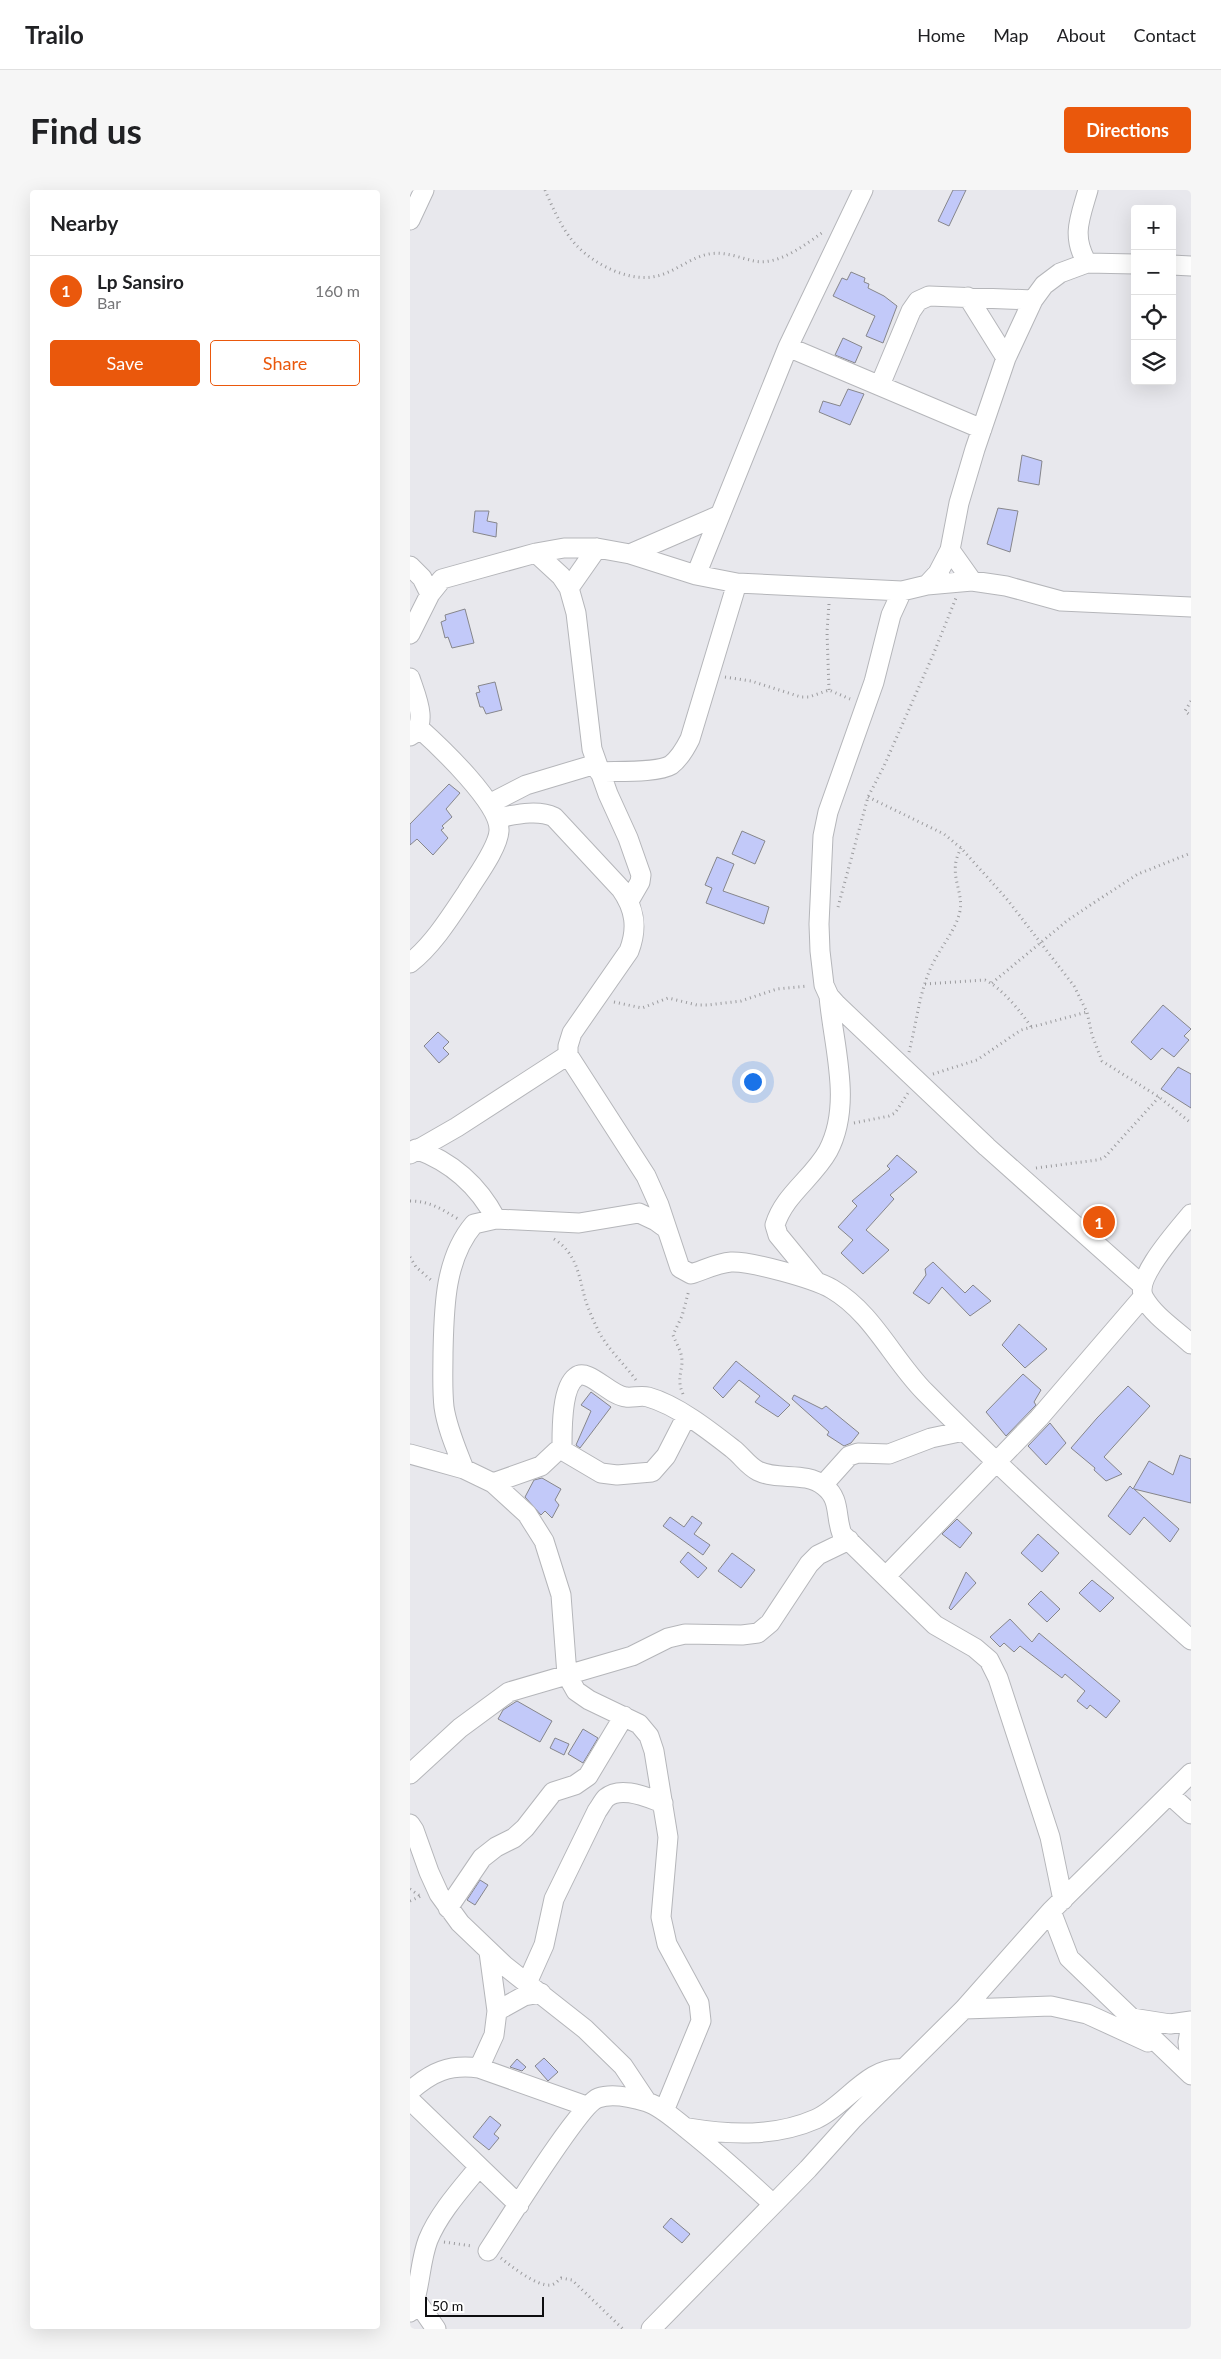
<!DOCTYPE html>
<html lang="en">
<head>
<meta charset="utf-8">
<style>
	:root { --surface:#fff; --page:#f6f6f6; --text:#202124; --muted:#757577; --line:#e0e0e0; --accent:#ea580c }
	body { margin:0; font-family:Lato,sans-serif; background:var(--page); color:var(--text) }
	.controls { position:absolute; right:15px; top:15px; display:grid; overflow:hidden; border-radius:5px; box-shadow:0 5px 20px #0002 }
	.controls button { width:45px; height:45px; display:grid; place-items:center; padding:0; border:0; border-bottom:1px solid var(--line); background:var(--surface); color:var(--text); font:25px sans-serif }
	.scale { position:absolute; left:15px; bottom:12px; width:119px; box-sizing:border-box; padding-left:5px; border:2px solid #0e0e10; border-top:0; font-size:14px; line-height:18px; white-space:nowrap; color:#0e0e10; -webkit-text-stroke:4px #fff; paint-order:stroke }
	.you { position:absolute; left:342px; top:891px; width:18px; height:18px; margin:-12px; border:4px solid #fff; border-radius:50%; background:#1a73e8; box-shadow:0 0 0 8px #1a73e833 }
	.badge { display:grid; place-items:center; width:32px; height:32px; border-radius:50%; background:var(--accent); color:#fff; font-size:16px; font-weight:700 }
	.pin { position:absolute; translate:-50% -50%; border:2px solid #fff; box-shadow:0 1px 5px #0006 }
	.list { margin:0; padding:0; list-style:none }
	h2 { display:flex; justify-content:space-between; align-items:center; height:65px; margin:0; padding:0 20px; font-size:21px }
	h2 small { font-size:16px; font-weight:400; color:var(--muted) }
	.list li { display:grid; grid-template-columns:32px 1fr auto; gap:15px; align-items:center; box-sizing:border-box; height:70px; padding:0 20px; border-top:1px solid var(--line) }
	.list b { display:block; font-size:19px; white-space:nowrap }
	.list p { margin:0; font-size:16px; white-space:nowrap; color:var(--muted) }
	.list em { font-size:16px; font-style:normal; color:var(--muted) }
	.actions { display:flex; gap:10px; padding:15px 20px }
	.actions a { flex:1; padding:11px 0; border:1px solid var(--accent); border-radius:5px; text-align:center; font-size:18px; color:var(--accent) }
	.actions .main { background:var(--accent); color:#fff }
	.icon { flex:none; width:28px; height:28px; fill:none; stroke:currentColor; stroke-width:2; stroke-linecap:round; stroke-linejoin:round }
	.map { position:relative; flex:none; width:781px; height:2139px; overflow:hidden; border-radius:5px }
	header { display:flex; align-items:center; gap:30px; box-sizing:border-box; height:70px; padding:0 25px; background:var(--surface); border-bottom:1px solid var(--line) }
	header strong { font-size:24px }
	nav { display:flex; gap:28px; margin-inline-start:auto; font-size:18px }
	.intro { display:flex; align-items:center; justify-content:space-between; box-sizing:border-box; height:120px; padding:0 30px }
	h1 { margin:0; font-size:35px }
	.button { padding:12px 22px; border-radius:5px; background:var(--accent); color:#fff; font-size:18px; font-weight:700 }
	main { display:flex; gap:30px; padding:0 30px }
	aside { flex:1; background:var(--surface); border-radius:5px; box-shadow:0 5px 20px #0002 }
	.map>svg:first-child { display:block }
	.building { fill:#c2c9f9; stroke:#86868b }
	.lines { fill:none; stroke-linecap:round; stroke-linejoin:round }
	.street-casing { stroke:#b5b6ba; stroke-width:21 }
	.path { stroke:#9b9b9e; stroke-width:3; stroke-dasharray:1 4; stroke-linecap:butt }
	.street { stroke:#fff; stroke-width:19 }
</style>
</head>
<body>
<header>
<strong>Trailo</strong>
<nav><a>Home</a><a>Map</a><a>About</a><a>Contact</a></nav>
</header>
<div class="intro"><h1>Find us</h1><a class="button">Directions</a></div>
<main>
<aside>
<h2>Nearby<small></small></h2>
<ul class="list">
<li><span class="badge">1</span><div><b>Lp Sansiro</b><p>Bar</p></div><em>160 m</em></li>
</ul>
<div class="actions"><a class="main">Save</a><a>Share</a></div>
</aside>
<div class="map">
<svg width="781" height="2139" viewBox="0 0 781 2139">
	<rect width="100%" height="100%" fill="#e8e8ed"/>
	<path class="building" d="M543 0H556L539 36 528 31Z
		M441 82 455 88 454 92 459 94 458 98 474 106 487 116 473 153 456 146 465 126 423 106 432 88 437 90Z
		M433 148 452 157 445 173 425 165Z
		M438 199 454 204 440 235 409 222 413 211 430 216Z
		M612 265 632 271 629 295 608 291Z
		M588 318 608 321 600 362 577 354Z
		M65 321H79L77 331 87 333 86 347 63 342Z
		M55 419 64 453 42 458 38 447 35 448 31 432 36 430 35 425Z
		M85 492 92 520 76 524 73 517H70L66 503 70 502 68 496Z
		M39 594 50 603 36 619 42 627 32 636 34 638 31 640 38 648 23 665 7 649 0 655V634Z
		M332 641 355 651 345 674 322 664Z
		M307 667 324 674 313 701 359 717 354 734 296 713 302 698 295 695Z
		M753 815 781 839 774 846 779 850 764 867 752 858 741 870 721 852Z
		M28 842 39 852 33 858 39 864 29 873 14 856Z
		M768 877 781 884V918L751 899Z
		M487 965 507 982 480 1005 484 1009 456 1040 479 1060 453 1084 431 1063 443 1050 428 1037 447 1016 442 1011 480 979 477 976Z
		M523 1072 555 1103 563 1095 581 1111 560 1126 532 1097 519 1114 503 1103 516 1085 515 1079Z
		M609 1134 637 1159 615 1178 592 1155Z
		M326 1171 380 1215 368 1227 345 1212 350 1206 329 1190 313 1208 303 1198Z
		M613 1184 631 1200 624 1212 626 1215 596 1246 576 1222Z
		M718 1196 740 1216 694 1267 712 1284 696 1291 684 1280 685 1278 661 1258 687 1228Z
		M181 1202 201 1217 170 1258 166 1255 181 1221 171 1215Z
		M384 1205 412 1219 416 1216 449 1243 441 1253 434 1256 417 1245 419 1242 382 1209Z
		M640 1233 656 1253 636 1275 618 1256Z
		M770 1265 781 1269V1313L724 1299 769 1339 760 1352 734 1327 720 1345 698 1326 720 1296 723 1299 739 1271 763 1285Z
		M132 1288 151 1299 145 1310 149 1315 142 1328 135 1321 131 1325 115 1307 124 1290Z
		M282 1326 292 1333 284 1344 300 1355 293 1365 253 1336 260 1327 274 1337Z
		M547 1329 562 1343 550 1358 532 1344Z
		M628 1344 649 1363 632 1382 611 1363Z
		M278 1362 297 1378 288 1388 270 1372Z
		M322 1363 345 1380 331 1398 308 1381Z
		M556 1382 566 1393 541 1420 539 1418Z
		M682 1390 704 1408 690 1422 669 1403Z
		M631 1401 650 1419 637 1432 618 1414Z
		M600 1429 622 1452 629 1443 710 1511 696 1528 680 1515 677 1519 667 1511 675 1501 655 1484 652 1488 610 1456 604 1462 594 1453 590 1457 580 1447Z
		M107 1511 142 1531 130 1552 88 1529 93 1520Z
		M173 1539 188 1548 173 1573 158 1564Z
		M145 1548 159 1554 154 1565 140 1558Z
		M70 1690 78 1695 65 1715 57 1710Z
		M134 1868 148 1882 138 1891 125 1876Z
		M107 1869 116 1877 112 1881 100 1877Z
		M80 1926 91 1935 84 1944 89 1948 79 1960 63 1947Z
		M261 2028 280 2044 272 2053 253 2037Z"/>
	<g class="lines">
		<defs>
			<path id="street" d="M0 30 14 0
				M677 73C661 46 670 28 678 0
				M762 75 781 76
				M558 107 596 168
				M378 157 572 239
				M470 195 501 121 508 111 519 106 623 110
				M540 360 562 391
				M126 363 151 386 159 398 166 423 182 559 198 604 218 648 231 685 230 692 219 711
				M220 364 310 325
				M0 376 12 388 20 404
				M286 385 378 157 453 0
				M517 395 562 391 596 396 651 411 781 417
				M159 398 187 358
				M492 401 481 425 464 492 418 622 413 646 409 734 410 761 414 795 419 806 427 815 577 957 732 1095
				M0 444 20 404 32 389 126 363 154 358H187L220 364 286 385 327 393 492 401 517 395 528 383 540 360 549 313 565 259 596 168 623 110 634 95 650 83 677 73 725 74
				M0 488C5 504 20 535 0 546
				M189 582C206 581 248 583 261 575 270 568 275 559 280 549L327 393
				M79 614 116 595 186 574
				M87 628C104 625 127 619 144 627L211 699C225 719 228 738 219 761L162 843 158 856V865L236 986 249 1015 270 1078 281 1084C294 1080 307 1073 321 1072 341 1071 405 1089 422 1099 463 1123 483 1170 515 1202 600 1288 691 1369 781 1450
				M0 773C23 755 41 726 57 702 66 687 88 658 89 641 91 614 29 556 9 538
				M6 959C42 972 68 995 86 1029
				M0 964 47 937 158 865
				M781 1024C769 1039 723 1089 734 1108 744 1126 766 1140 781 1154
				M405 1090 368 1045 365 1035C374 1005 403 988 418 961 443 914 423 855 419 806
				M152 1260C152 1242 151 1198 166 1187 178 1177 200 1206 216 1207 223 1208 231 1205 238 1207 267 1215 300 1241 323 1259 332 1266 338 1276 348 1281 369 1291 395 1281 414 1296 431 1309 425 1326 432 1344L525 1435 565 1458 579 1470 588 1488 640 1647 653 1710
				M0 1264 54 1279 83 1293 117 1324 134 1351 151 1405 157 1485 166 1501 179 1510 229 1534 239 1546 244 1561 258 1647 251 1727 257 1754 289 1813 291 1831 254 1921
				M54 1279C46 1258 37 1238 34 1217 32 1199 33 1181 33 1163 34 1120 34 1069 64 1034L86 1029 169 1033 229 1023 246 1031 257 1039
				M83 1293 131 1276 147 1261 152 1260 191 1283 207 1285 242 1282 256 1266 276 1227
				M413 1295 439 1266 448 1263 479 1264 521 1248 554 1241
				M477 1385 629 1228 733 1107
				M0 1584 50 1538 99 1502 222 1466 258 1448 275 1444 332 1445 348 1443 360 1433 399 1374 408 1365 439 1350
				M760 1605 781 1624
				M0 1634 4 1640 19 1682 29 1704 50 1733 95 1776 175 1839 213 1876 237 1912
				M38 1718 72 1668 86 1657 104 1648 115 1638 143 1602 165 1595 178 1586 214 1526
				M641 1721 659 1768 781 1885
				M117 1793 134 1755 144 1709 187 1621C190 1617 193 1611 196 1608 211 1595 238 1608 253 1613
				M554 1819 641 1816 677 1824 738 1852
				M87 1821 114 1806 131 1803
				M722 1828 760 1834 781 1831
				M781 1834 778 1852 781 1882
				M69 1878 84 1845 87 1821 79 1762
				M0 1901C22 1882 39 1874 69 1878L176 1916
				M0 1910 109 2015
				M278 1938C321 1945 365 1947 406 1929 435 1916 459 1875 493 1879
				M78 2061C94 2037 170 1914 188 1908 202 1903 224 1908 237 1912 252 1917 265 1930 277 1939 307 1963 335 1988 363 2014
				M6 2110 26 2139
				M0 2122C11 2099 9 2074 18 2050 29 2023 51 1999 69 1977
				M241 2139 398 1979 443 1929 554 1819 641 1721 781 1583"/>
		</defs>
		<use href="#street" class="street-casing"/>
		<path class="path" d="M135 0C143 19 153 41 167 56 185 75 221 93 247 86 265 82 281 67 299 64 315 61 330 68 344 71 368 76 395 55 413 42
			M419 414 417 442 419 500
			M315 487 341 491 391 507H399L419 500 440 509
			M781 511 775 521 781 526
			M458 607 534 644 551 658 596 708 664 796 677 822 682 845 692 871 749 907 781 933
			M428 717 458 607 474 576 523 465 546 408
			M582 793 658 730 688 710 728 684 781 663
			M515 794 575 790C591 797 612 823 622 838
			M204 812 232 818 258 808 287 815H298L331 811 367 799 398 796
			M499 862C507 832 509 801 523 773 531 757 544 742 549 725 556 701 536 686 551 658
			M523 884 567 870 611 840 677 822
			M444 933 479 926 485 923 498 903
			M626 978 687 970 694 968 749 907
			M0 1011C19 1011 32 1019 48 1029
			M144 1049C168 1064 169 1088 176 1112 180 1123 185 1134 190 1144 200 1161 214 1174 226 1190
			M0 1067 6 1077 22 1091
			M273 1204C265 1186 275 1180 271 1164 269 1157 265 1151 263 1145L272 1126 279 1100
			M0 1699 10 1706
			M0 1711 11 1706
			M34 2052 62 2056
			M91 2068C101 2076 127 2097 141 2095 145 2094 148 2091 151 2088L162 2090 213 2139"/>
		<use href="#street" class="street"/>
	</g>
</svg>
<div class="controls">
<button>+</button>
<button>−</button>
<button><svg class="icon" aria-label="locate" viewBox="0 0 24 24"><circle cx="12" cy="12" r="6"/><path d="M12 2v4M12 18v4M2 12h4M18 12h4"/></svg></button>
<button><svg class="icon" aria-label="layers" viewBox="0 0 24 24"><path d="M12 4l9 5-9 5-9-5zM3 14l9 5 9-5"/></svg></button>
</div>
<div class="scale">50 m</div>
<div class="you"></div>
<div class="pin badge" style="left:689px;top:1032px">1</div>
</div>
</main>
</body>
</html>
